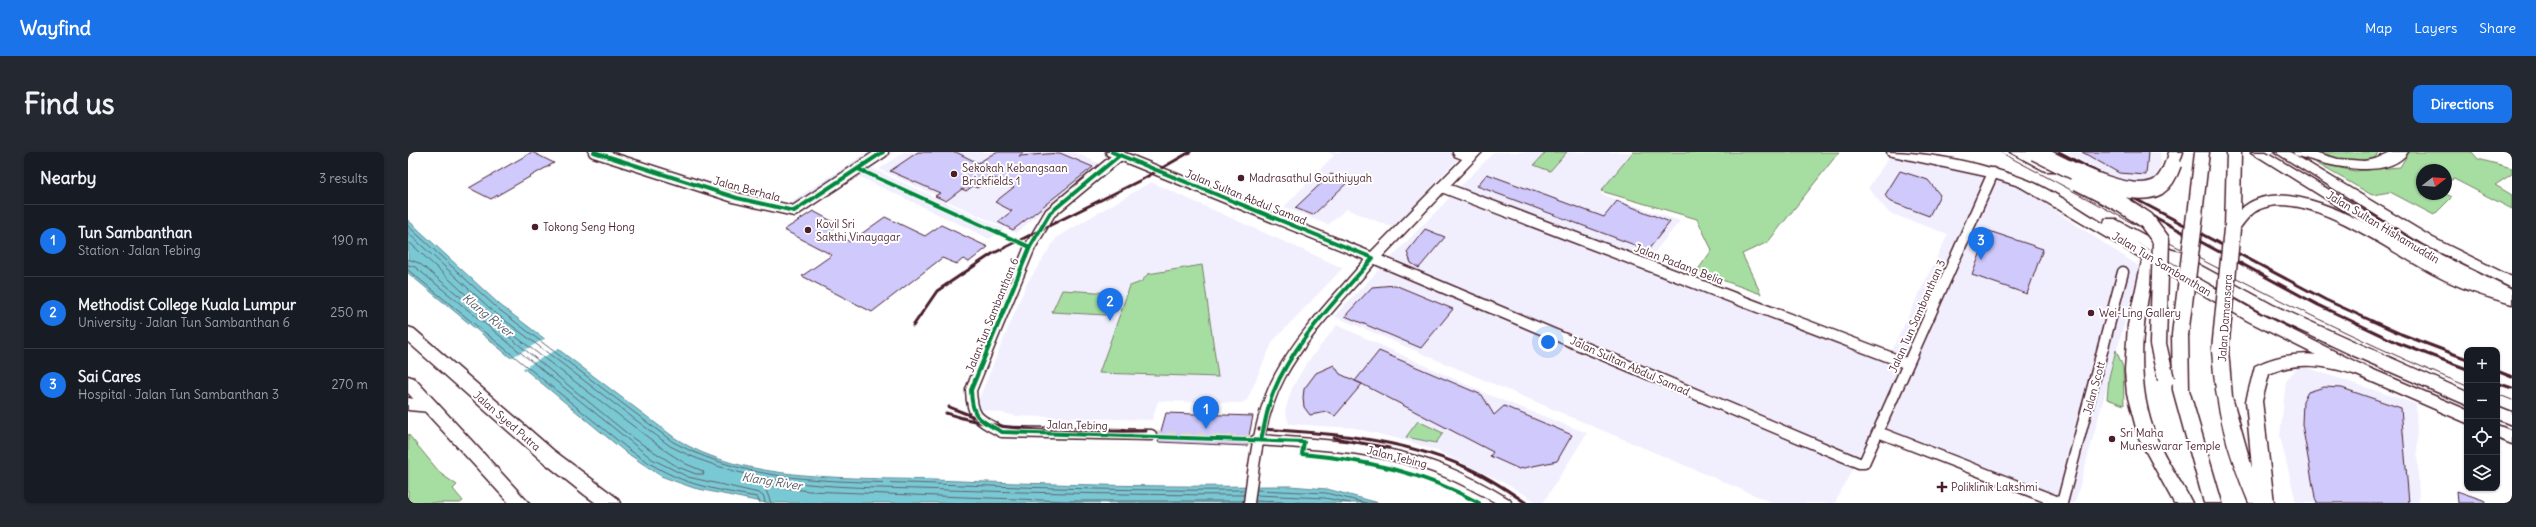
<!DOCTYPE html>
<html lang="en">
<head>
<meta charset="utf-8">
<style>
	:root { --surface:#171b24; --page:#242831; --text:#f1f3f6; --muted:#9ea1a6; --line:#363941; --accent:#1a73e8 }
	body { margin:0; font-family:Delius,sans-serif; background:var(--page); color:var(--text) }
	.controls { position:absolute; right:12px; bottom:12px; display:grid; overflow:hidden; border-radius:8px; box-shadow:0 1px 3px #0004 }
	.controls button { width:36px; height:36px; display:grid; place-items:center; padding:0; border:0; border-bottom:1px solid var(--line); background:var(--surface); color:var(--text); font:20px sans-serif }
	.compass { position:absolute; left:2008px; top:12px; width:36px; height:36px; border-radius:50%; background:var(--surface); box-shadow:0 1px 3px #0004; rotate:73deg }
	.you { position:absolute; left:1140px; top:190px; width:14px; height:14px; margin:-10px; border:3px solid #fff; border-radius:50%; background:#1a73e8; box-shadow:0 0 0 6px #1a73e833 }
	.badge { display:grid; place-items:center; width:26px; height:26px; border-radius:50%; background:var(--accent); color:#fff; font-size:13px; font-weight:700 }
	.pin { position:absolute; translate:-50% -33px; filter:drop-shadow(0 1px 2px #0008) }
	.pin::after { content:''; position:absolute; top:21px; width:14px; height:12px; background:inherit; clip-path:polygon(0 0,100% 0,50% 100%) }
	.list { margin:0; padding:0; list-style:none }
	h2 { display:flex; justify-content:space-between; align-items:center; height:52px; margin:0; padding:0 16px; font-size:17px }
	h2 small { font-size:13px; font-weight:400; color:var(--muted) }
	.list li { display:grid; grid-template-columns:26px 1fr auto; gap:12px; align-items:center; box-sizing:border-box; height:72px; padding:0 16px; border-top:1px solid var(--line) }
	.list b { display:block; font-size:15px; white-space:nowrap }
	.list p { margin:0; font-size:13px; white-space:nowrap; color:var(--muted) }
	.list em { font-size:13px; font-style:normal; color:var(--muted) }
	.icon { flex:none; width:22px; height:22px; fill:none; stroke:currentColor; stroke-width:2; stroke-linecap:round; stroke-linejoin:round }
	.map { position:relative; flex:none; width:2104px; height:351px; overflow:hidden; border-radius:8px }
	header { display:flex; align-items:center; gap:24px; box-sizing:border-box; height:56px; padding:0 20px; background:var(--accent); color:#fff }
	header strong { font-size:19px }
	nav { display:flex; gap:22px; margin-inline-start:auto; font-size:14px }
	.intro { display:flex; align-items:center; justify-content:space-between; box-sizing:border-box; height:96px; padding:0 24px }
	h1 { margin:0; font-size:28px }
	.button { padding:10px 18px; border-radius:8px; background:var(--accent); color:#fff; font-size:14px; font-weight:700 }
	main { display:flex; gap:24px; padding:0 24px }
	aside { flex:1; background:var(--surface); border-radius:8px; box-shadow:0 1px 3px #0004 }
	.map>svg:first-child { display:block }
	.built { fill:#f1effe }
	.green { fill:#a6dea2; stroke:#787e66 }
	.water { fill:#79c9d4; stroke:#668590 }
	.pier { fill:#fff }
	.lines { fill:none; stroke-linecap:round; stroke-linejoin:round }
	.shore { stroke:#5d636f; stroke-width:1 }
	.building { fill:#cfc9fc; stroke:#4a1f2b }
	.minor-tunnel { stroke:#dbd2d5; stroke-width:10; stroke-dasharray:10 5; stroke-linecap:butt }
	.minor-casing { stroke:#4a1f2b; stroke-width:13 }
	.secondary-casing { stroke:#4a1f2b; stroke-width:3 }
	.primary-casing { stroke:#4a1f2b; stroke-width:3 }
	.minor { stroke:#fff; stroke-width:10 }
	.secondary { fill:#fff; fill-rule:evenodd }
	.primary { fill:#fff; fill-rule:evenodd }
	.tram { stroke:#4a1f2b; stroke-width:1 }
	.rail { stroke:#4a1f2b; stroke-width:3 }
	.primary-bridge-casing { stroke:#4a1f2b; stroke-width:19; stroke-linecap:butt }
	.primary-bridge { stroke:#fff; stroke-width:16 }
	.cycleway-casing { stroke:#fff; stroke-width:6 }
	.cycleway { stroke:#00873e; stroke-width:4 }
	.poi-dot { fill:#4a1f2b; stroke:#fff; stroke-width:1.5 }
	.labels { text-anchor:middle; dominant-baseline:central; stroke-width:4; stroke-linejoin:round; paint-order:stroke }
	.poi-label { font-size:11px; fill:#4a1f2b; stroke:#fff; text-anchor:start }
	.street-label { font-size:11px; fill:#4a1f2b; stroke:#fff }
	.water-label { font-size:12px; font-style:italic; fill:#5a5a66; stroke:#fff }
</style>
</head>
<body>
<header>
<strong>Wayfind</strong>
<nav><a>Map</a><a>Layers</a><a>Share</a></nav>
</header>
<div class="intro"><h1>Find us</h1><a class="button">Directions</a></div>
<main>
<aside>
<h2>Nearby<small>3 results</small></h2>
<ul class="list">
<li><span class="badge">1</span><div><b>Tun Sambanthan</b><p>Station · Jalan Tebing</p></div><em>190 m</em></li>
<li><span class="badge">2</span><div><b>Methodist College Kuala Lumpur</b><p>University · Jalan Tun Sambanthan 6</p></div><em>250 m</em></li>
<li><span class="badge">3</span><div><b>Sai Cares</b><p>Hospital · Jalan Tun Sambanthan 3</p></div><em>270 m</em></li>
</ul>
</aside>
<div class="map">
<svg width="2104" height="351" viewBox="0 0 2104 351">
	<rect width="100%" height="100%" fill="#fff"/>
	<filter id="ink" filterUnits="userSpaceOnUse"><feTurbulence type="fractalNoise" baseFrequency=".025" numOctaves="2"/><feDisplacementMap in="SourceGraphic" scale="8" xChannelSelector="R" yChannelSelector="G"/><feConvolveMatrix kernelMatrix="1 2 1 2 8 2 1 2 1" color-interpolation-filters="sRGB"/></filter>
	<g filter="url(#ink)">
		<path class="built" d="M460 0H487L463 16 596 77 582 87 450 24 395 60 379 52Z
			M496 0H665L693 12 608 81 471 17Z
			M920 0H1056L986 76 938 57 920 73 876 55 926 3Z
			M1086 0H1224L1193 42 1272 69 1240 108 1483 200 1540 82 1481 61 1460 36 1482 4 1604 30 1732 115 1667 351H1648L1465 276 1427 351H1365L926 164Z
			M1658 0H1752L1753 12 1745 29 1725 31 1703 25Z
			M743 30 935 116 865 189 839 248 833 251 750 249 744 268 609 264 567 256 618 133 649 85Z
			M929 173 1081 243 1179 281 1135 351H1130L1095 330 1029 299 999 289 946 276 881 272 877 259 884 236 898 212Z
			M1891 213 2008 252 2011 351H1888L1872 284 1878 229Z"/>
		<path class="green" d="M1138 0H1159L1142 19 1126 13Z
			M1225 0H1431L1360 90 1334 102 1353 142 1289 119 1304 98 1289 67 1193 39Z
			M1899 0H1972L1965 7 1937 10Z
			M2001 0H2064L2070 7 2104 16V22L2087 33 2104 43V57L2046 27 2038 30V18H2014V42H2038L2044 45 2026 63 1982 40 1964 43 1908 11 1947 19 1992 15Z
			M794 113 810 225 691 221 722 134 733 130 740 122Z
			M654 138 706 141 697 163 644 160Z
			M1708 198 1715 215 1716 253 1699 247 1701 225Z
			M1010 269 1035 281 1028 291 998 285Z
			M0 282 33 322 49 333 45 337 55 349 52 351H0Z"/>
		<path class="water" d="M0 68 92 153 267 286C334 331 447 325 526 328 645 333 763 335 882 334L919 337 971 351H358L286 336 269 330 253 324 216 299 0 121Z"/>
		<path class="pier" d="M138 186 152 196 114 217 101 207Z"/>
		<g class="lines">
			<path class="shore" d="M0 74 89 156 265 290C349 335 436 328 528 332 631 336 734 339 837 338
				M0 81 86 160 262 294C349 340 444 334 540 338 638 341 737 343 836 343
				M0 89 82 165 258 299 278 312 295 319 296 322H288L270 315 226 287 11 111 0 107
				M0 113 7 115 244 307 280 325 351 341 356 345 357 351
				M0 118 219 296C267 331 292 335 349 345L352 351
				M849 338 918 341 958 351
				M848 343 917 346 942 351
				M847 349 909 351
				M363 351 356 333 401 339 660 349H835"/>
		</g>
		<path class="building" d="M124 0 146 11 83 47 61 36Z
			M510 0H548L570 11 588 0H616L611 4 652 1 685 15 605 78 590 70 604 59 587 50 606 35 583 25 569 36 565 34 558 39 554 37 538 49 527 44 532 41 482 19Z
			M1674 0H1740L1738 23 1711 21Z
			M1492 19 1520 28 1532 43 1521 64 1481 49 1477 43Z
			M923 22 941 29 905 63 887 56Z
			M1079 22 1196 65 1209 49 1262 70 1240 98 1069 34Z
			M405 59 431 73 422 79 442 90 477 65 517 84 533 73 580 95 561 110 555 107 549 112 534 106 464 160 394 124 424 103 376 78Z
			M1017 77 1037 85 1011 116 1003 111 999 100Z
			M1581 79 1635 97 1619 142 1564 123Z
			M987 133 1045 157 1013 196 937 164 964 135Z
			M971 199 1074 243 1086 263 1096 254 1164 283 1149 309 1111 317 1082 304 1085 300 954 232 927 264 919 260 902 263 896 255 895 246 896 237 908 221 926 213 932 222 954 232 947 229Z
			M1916 235 1934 236 1993 256 2001 351H1908L1894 272 1895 249 1900 240Z
			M758 261 845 264 839 294 750 290Z
			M2049 339 2078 349V351H2050Z"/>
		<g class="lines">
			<path class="minor-tunnel" d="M743 283 848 288"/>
			<defs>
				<path id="minor" d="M186 0 329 46 386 59 475 0
					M1050 0 1063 5
					M712 3 642 61 622 95 563 238C564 266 570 267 594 280L743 283
					M1034 35 1500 212
					M1470 280 1653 351
					M848 288C911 292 976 295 1036 319 1058 328 1078 339 1098 351
					M841 351C846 310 852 261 872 224 896 180 933 144 965 106L1451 311H1456L1585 21
					M1654 351 1715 120"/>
				<path id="secondary" d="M698 0H715L963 100 1061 0H1074L970 109 965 111 699 3Z
					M1479 0C1522 0 1578 12 1619 28 1645 38 1672 58 1696 72L1697 67H1707L1865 153 2059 240V253L1944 203 1855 161 1726 89 1850 161 1954 213 2059 258V271L1944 221 1840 169 1611 34 1582 25 1480 3Z
					M1843 0H1858L2011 92 2104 138V149L2066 133 2001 99Z
					M1867 0H1882L2025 86 2104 125V136L2015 92Z
					M0 246 28 250 30 254 28 258 22 260 0 258Z
					M2089 254 2104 260V273L2089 267Z
					M2089 273 2104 279V292L2089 286Z"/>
				<path id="primary" d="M1602 0H1620L1649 16 1647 19H1637Z
					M1761 0H1775L1770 15 1765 16 1758 12Z
					M1787 0H1801L1794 63 1787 68 1780 63Z
					M1819 0H1833L1832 58C1881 10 1992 94 2039 117 2060 127 2082 135 2104 141V152C2078 145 2051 136 2027 123 1985 102 1900 36 1852 57 1842 61 1835 72 1829 80H1819L1817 77Z
					M1885 0H1906L1930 7 1956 9 1967 7 1983 0H2000C1979 31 1915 12 1887 3Z
					M1751 95 1773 100 1776 104 1768 109 1752 105 1748 107C1734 166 1725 229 1749 287 1758 309 1773 329 1784 351H1766L1731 287 1719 242 1717 219 1720 173 1736 100Z
					M0 175 6 177 145 298 209 346 212 351H188L177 343 133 308 0 190Z
					M1772 177 1778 179 1780 183 1781 238 1814 351H1796L1765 238 1764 183 1766 179Z
					M1812 192 1818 194 1820 198 1824 245 1844 316 1838 249 1847 214C1884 196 1917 201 1955 213L1957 217 1955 221 1949 223C1919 214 1890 208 1861 222L1854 249 1866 351H1841C1818 296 1808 257 1804 198L1806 194Z
					M0 224 6 226 121 351H101L0 241Z"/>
			</defs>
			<use href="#minor" class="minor-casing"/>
			<use href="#secondary" class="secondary-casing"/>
			<use href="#primary" class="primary-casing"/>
			<use href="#minor" class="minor"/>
			<use href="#secondary" class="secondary"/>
			<use href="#primary" class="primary"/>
			<path class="tram" d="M1592 0C1746 82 1898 168 2059 234
				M2089 242 2104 248"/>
			<path class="rail" d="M1626 0 1910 153 1990 191 2059 217
				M1651 0 1693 22
				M1682 23 1918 148 1993 182 2059 207
				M505 174 529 139 584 102 733 28 782 0
				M2089 219 2104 225
				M2089 231 2104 236
				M541 255 569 266
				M538 261C602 283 671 279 738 279
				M851 277C920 281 990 286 1055 314 1077 323 1098 337 1118 351
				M926 286 981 296"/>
			<defs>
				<path id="primary-bridge" d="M1627 0C1654 13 1720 51 1750 35 1758 30 1762 21 1765 12
					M1670 30 1715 53 1738 68 1753 88 1750 192 1758 227
					M1772 183 1787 63
					M1812 198 1824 77"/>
			</defs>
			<use href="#primary-bridge" class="primary-bridge-casing"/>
			<use href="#primary-bridge" class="primary-bridge"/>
			<defs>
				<path id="cycleway" d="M186 0 329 46 386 59 475 0
					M704 0 965 106C929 148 886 189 865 241 859 256 857 272 853 288
					M712 3 642 61 622 95 563 238C564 266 570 267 594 280L896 290 894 302C957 308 1015 320 1071 351
					M450 17 622 95"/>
			</defs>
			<use href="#cycleway" class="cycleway-casing"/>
			<use href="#cycleway" class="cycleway"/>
		</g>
	</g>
	<g class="poi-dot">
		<circle cx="546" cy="22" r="4"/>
		<circle cx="833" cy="26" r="4"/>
		<circle cx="127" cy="75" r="4"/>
		<circle cx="400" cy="78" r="4"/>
		<circle cx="1683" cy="161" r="4"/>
		<circle cx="1704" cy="287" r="4"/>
		<path d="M1532 329h4v4h4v4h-4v4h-4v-4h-4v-4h4z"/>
	</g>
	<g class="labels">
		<g class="poi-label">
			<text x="554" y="16">Sekokah Kebangsaan<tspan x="554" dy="13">Brickfields 1</tspan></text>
			<text x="841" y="26">Madrasathul Gouthiyyah</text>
			<text x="408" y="72">Kovil Sri<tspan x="408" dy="13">Sakthi Vinayagar</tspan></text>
			<text x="135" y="75">Tokong Seng Hong</text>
			<text x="1691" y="161">Wei-Ling Gallery</text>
			<text x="1712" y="281">Sri Maha<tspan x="1712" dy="13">Muneswarar Temple</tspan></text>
			<text x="1543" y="335">Poliklinik Lakshmi</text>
		</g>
		<g class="street-label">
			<text transform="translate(339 37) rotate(15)">Jalan Berhala</text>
			<text transform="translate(838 45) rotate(22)">Jalan Sultan Abdul Samad</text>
			<text transform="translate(1975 75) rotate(31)">Jalan Sultan Hishamuddin</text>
			<text transform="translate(1271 112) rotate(21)">Jalan Padang Belia</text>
			<text transform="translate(1754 112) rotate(31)">Jalan Tun Sambanthan</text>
			<text transform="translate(584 163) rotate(-68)">Jalan Tun Sambanthan 6</text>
			<text transform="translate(1509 164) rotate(-66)">Jalan Tun Sambanthan 3</text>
			<text transform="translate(1817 166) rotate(-86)">Jalan Damansara</text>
			<text transform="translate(1222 214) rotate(24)">Jalan Sultan Abdul Samad</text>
			<text transform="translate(1686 236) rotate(-75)">Jalan Scott</text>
			<text transform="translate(99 269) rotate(41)">Jalan Syed Putra</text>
			<text transform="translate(669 273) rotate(1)">Jalan Tebing</text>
			<text transform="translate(989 305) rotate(14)">Jalan Tebing</text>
		</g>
		<g class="water-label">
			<text transform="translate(80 163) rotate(39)">Klang River</text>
			<text transform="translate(364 329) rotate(9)">Klang River</text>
		</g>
	</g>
</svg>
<div class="controls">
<button>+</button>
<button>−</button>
<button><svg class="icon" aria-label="locate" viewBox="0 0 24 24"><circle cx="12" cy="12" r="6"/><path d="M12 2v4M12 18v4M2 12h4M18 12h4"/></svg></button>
<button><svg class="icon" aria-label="layers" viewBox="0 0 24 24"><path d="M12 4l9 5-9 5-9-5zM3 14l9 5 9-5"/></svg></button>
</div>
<svg class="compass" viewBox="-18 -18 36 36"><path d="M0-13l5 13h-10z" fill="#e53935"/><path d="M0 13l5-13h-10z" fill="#9ea1a6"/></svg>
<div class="you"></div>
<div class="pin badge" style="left:798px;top:277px">1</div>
<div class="pin badge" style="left:702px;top:169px">2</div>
<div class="pin badge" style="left:1573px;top:108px">3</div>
</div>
</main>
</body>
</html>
